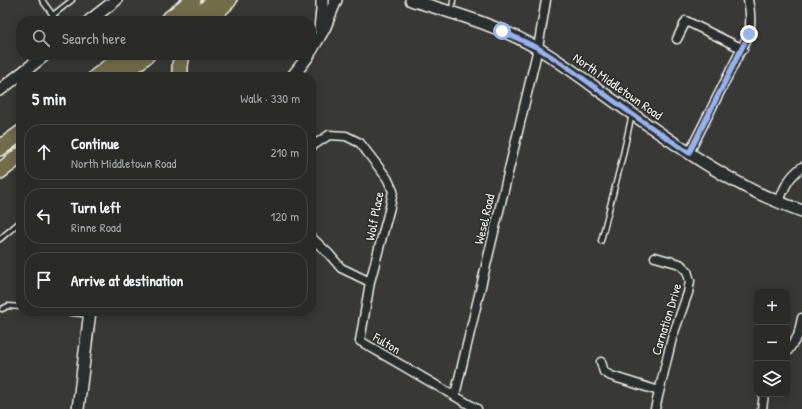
<!DOCTYPE html>
<html lang="en">
<head>
<meta charset="utf-8">
<style>
	:root { --surface:#2a2a28; --page:#323230; --text:#f1f3f6; --muted:#a5a7a8; --line:#464645 }
	body { margin:0; font-family:"Patrick Hand",sans-serif; background:var(--page); color:var(--text) }
	.controls { position:absolute; right:12px; bottom:12px; display:grid; overflow:hidden; border-radius:8px; box-shadow:0 2px 10px #0003 }
	.controls button { width:36px; height:36px; display:grid; place-items:center; padding:0; border:0; border-bottom:1px solid var(--line); background:var(--surface); color:var(--text); font:20px sans-serif }
	.stop { position:absolute; width:12px; height:12px; margin:-9px; border:3px solid #95b2f1; border-radius:50%; background:#fff }
	.stop.end { background:#95b2f1; border-color:#fff; box-shadow:0 1px 4px #0008 }
	.list { margin:0; padding:0; list-style:none }
	h2 { display:flex; justify-content:space-between; align-items:center; height:52px; margin:0; padding:0 16px; font-size:17px }
	h2 small { font-size:13px; font-weight:400; color:var(--muted) }
	.list li { display:grid; grid-template-columns:26px 1fr auto; gap:12px; align-items:center; box-sizing:border-box; height:56px; margin:0 8px 8px; padding:0 8px; border:1px solid var(--line); border-radius:16px }
	.list b { display:block; font-size:15px; white-space:nowrap }
	.list p { margin:0; font-size:13px; white-space:nowrap; color:var(--muted) }
	.list em { font-size:13px; font-style:normal; color:var(--muted) }
	.icon { flex:none; width:22px; height:22px; fill:none; stroke:currentColor; stroke-width:2; stroke-linecap:round; stroke-linejoin:round }
	.map { position:relative; flex:none; width:802px; height:409px; overflow:hidden }
	.search { position:absolute; background:var(--surface); box-shadow:0 2px 10px #0003; left:16px; top:16px; width:300px; height:44px; display:flex; align-items:center; gap:10px; box-sizing:border-box; padding:0 14px; border-radius:16px; color:var(--muted); font-size:15px }
	.panel { position:absolute; background:var(--surface); box-shadow:0 2px 10px #0003; left:16px; top:72px; width:300px; height:244px; border-radius:16px }
	.map>svg:first-child { display:block }
	.lines { fill:none; stroke-linecap:round; stroke-linejoin:round }
	.lane-casing { stroke:#f4f1e8; stroke-width:7 }
	.street-casing { stroke:#f4f1e8; stroke-width:11 }
	.secondary-casing { stroke:#f4f1e8; stroke-width:14 }
	.highway-casing { stroke:#f4f1e8; stroke-width:18 }
	.lane { stroke:#2a2d2e; stroke-width:4 }
	.street { stroke:#2a2d2e; stroke-width:8 }
	.secondary { stroke:#2a2d2e; stroke-width:11 }
	.highway { stroke:#736c4b; stroke-width:15 }
	.route { stroke:#95b2f1; stroke-width:5 }
	.labels { text-anchor:middle; dominant-baseline:central; stroke-width:3; stroke-linejoin:round; paint-order:stroke }
	.street-label { font-size:13px; fill:#f4f1e8; stroke:#2a2d2e }
</style>
</head>
<body>
<div class="map">
<svg width="802" height="409" viewBox="0 0 802 409">
	<rect width="100%" height="100%" fill="#383836"/>
	<filter id="ink" filterUnits="userSpaceOnUse"><feTurbulence type="fractalNoise" baseFrequency=".025" numOctaves="2"/><feDisplacementMap in="SourceGraphic" scale="8" xChannelSelector="R" yChannelSelector="G"/><feConvolveMatrix kernelMatrix="1 2 1 2 8 2 1 2 1" color-interpolation-filters="sRGB"/></filter>
	<g filter="url(#ink)">
		<g class="lines">
			<defs>
				<path id="lane" d="M42 0 57 21
					M452 12 453 0
					M53 15 72 0
					M0 239 21 221
					M601 241 622 159 632 114
					M2 309 8 306 21 307
					M55 311 89 315"/>
				<path id="street" d="M677 39 686 21 743 49
					M311 147 329 135 346 136 360 143 387 178 393 191 390 207 370 282 341 268 329 254 311 237
					M689 153 749 34C751 22 751 12 748 0
					M779 202C784 187 789 177 802 167
					M370 282 360 341 477 409
					M787 352 798 336 802 318
					M601 362 604 372 611 376 659 391
					M455 395 538 48 546 0
					M655 409 672 338 688 293 690 281 687 271 680 264 655 257
					M762 409 764 394"/>
				<path id="secondary" d="M411 0C454 13 500 26 539 49 571 68 600 92 631 113 668 139 706 166 746 187 764 197 783 204 802 211
					M89 21 116 0
					M320 29 322 10V0
					M311 51 324 29 336 0
					M292 77 309 55
					M0 90 45 55
					M78 409 90 311"/>
				<path id="highway" d="M167 21 193 0
					M190 21 217 0
					M208 21 229 0
					M96 77 124 55
					M119 77 147 55
					M180 77V65L182 55
					M0 148 21 133
					M0 171 21 155"/>
			</defs>
			<use href="#lane" class="lane-casing"/>
			<use href="#street" class="street-casing"/>
			<use href="#secondary" class="secondary-casing"/>
			<use href="#highway" class="highway-casing"/>
			<use href="#lane" class="lane"/>
			<use href="#street" class="street"/>
			<use href="#secondary" class="secondary"/>
			<use href="#highway" class="highway"/>
		</g>
	</g>
	<g class="lines" filter="url(#ink)">
		<path class="route" d="M502 31 538 48 563 64 632 114 689 153 749 34"/>
	</g>
	<g class="labels">
		<g class="street-label">
			<text transform="translate(618 86) rotate(35)">North Middletown Road</text>
			<text transform="translate(374 216) rotate(-79)">Wolf Place</text>
			<text transform="translate(484 219) rotate(-77)">Wesel Road</text>
			<text transform="translate(666 319) rotate(-73)">Carnation Drive</text>
			<text transform="translate(387 343) rotate(30)">Fulton</text>
		</g>
	</g>
</svg>
<div class="controls">
<button>+</button>
<button>−</button>
<button><svg class="icon" aria-label="layers" viewBox="0 0 24 24"><path d="M12 4l9 5-9 5-9-5zM3 14l9 5 9-5"/></svg></button>
</div>
<div class="stop" style="left:502px;top:31px"></div>
<div class="stop end" style="left:749px;top:34px"></div>
<div class="search"><svg class="icon" aria-label="search" viewBox="0 0 24 24"><circle cx="10" cy="10" r="6"/><path d="M15 15l6 6"/></svg>Search here</div>
<section class="panel">
<h2>5 min<small>Walk · 330 m</small></h2>
<ul class="list">
<li><svg class="icon" aria-label="ahead" viewBox="0 0 24 24"><path d="M12 20V5M6 11l6-6 6 6"/></svg><div><b>Continue</b><p>North Middletown Road</p></div><em>210 m</em></li>
<li><svg class="icon" aria-label="left" viewBox="0 0 24 24"><path d="M17 20v-9H6M10 6l-5 5 5 5"/></svg><div><b>Turn left</b><p>Rinne Road</p></div><em>120 m</em></li>
<li><svg class="icon" aria-label="arrive" viewBox="0 0 24 24"><path d="M6 21V4h12l-3 4 3 4H6"/></svg><div><b>Arrive at destination</b></div></li>
</ul>
</section>
</div>
</body>
</html>
